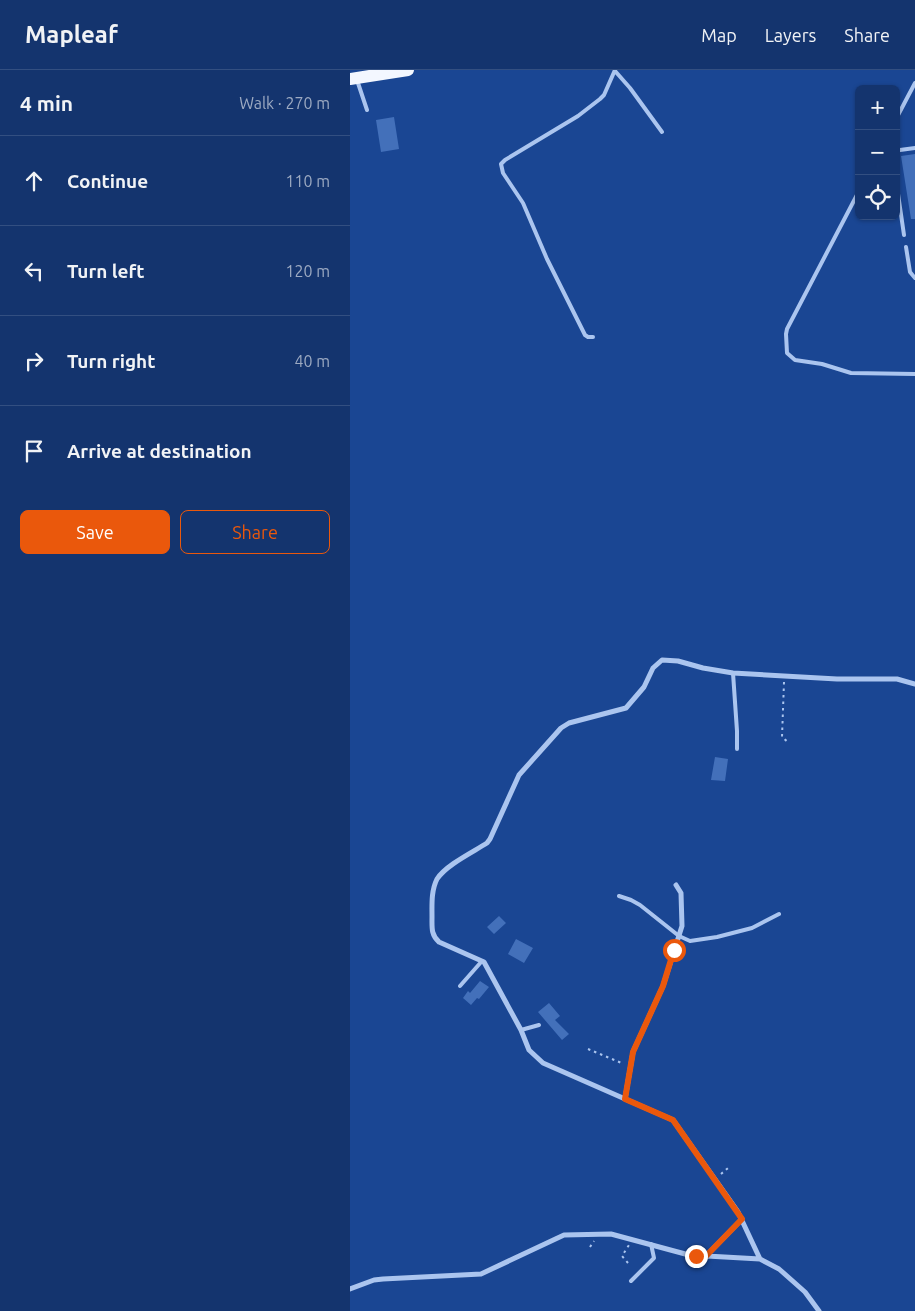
<!DOCTYPE html>
<html lang="en">
<head>
<meta charset="utf-8">
<style>
	:root { --surface:#14346e; --page:#213f76; --text:#f1f3f6; --muted:#9daac2; --line:#334f81; --accent:#ea580c }
	body { margin:0; font-family:Ubuntu,sans-serif; background:var(--page); color:var(--text) }
	.controls { position:absolute; right:15px; top:15px; display:grid; overflow:hidden; border-radius:8px; box-shadow:0 1px 4px #0004 }
	.controls button { width:45px; height:45px; display:grid; place-items:center; padding:0; border:0; border-bottom:1px solid var(--line); background:var(--surface); color:var(--text); font:25px sans-serif }
	.stop { position:absolute; width:15px; height:15px; margin:-11px; border:4px solid #ea580c; border-radius:50%; background:#fff }
	.stop.end { background:#ea580c; border-color:#fff; box-shadow:0 1px 5px #0008 }
	.list { margin:0; padding:0; list-style:none }
	h2 { display:flex; justify-content:space-between; align-items:center; height:65px; margin:0; padding:0 20px; font-size:21px }
	h2 small { font-size:16px; font-weight:400; color:var(--muted) }
	.list li { display:grid; grid-template-columns:32px 1fr auto; gap:15px; align-items:center; box-sizing:border-box; height:90px; padding:0 20px; border-top:1px solid var(--line) }
	.list b { display:block; font-size:19px; white-space:nowrap }
	.list em { font-size:16px; font-style:normal; color:var(--muted) }
	.actions { display:flex; gap:10px; padding:15px 20px }
	.actions a { flex:1; padding:11px 0; border:1px solid var(--accent); border-radius:8px; text-align:center; font-size:18px; color:var(--accent) }
	.actions .main { background:var(--accent); color:#fff }
	.icon { flex:none; width:28px; height:28px; fill:none; stroke:currentColor; stroke-width:2; stroke-linecap:round; stroke-linejoin:round }
	.map { position:relative; flex:none; width:565px; height:1241px; overflow:hidden }
	header { display:flex; align-items:center; gap:30px; box-sizing:border-box; height:70px; padding:0 25px; background:var(--surface); border-bottom:1px solid var(--line) }
	header strong { font-size:24px }
	nav { display:flex; gap:28px; margin-inline-start:auto; font-size:18px }
	main { display:flex }
	aside { flex:1; background:var(--surface) }
	.map>svg:first-child { display:block }
	.building { fill:#4370ba }
	.lines { fill:none; stroke-linecap:round; stroke-linejoin:round }
	.path { stroke:#abc5ef; stroke-width:2; stroke-dasharray:2.5 4; stroke-linecap:butt }
	.service { stroke:#abc5ef; stroke-width:4 }
	.minor { stroke:#abc5ef; stroke-width:5 }
	.primary { stroke:#f3f7ff; stroke-width:12 }
	.route { stroke:#ea580c; stroke-width:6 }
</style>
</head>
<body>
<header>
<strong>Mapleaf</strong>
<nav><a>Map</a><a>Layers</a><a>Share</a></nav>
</header>
<main>
<aside>
<h2>4 min<small>Walk · 270 m</small></h2>
<ul class="list">
<li><svg class="icon" aria-label="ahead" viewBox="0 0 24 24"><path d="M12 20V5M6 11l6-6 6 6"/></svg><div><b>Continue</b></div><em>110 m</em></li>
<li><svg class="icon" aria-label="left" viewBox="0 0 24 24"><path d="M17 20v-9H6M10 6l-5 5 5 5"/></svg><div><b>Turn left</b></div><em>120 m</em></li>
<li><svg class="icon" aria-label="right" viewBox="0 0 24 24"><path d="M7 20v-9h11M14 6l5 5-5 5"/></svg><div><b>Turn right</b></div><em>40 m</em></li>
<li><svg class="icon" aria-label="arrive" viewBox="0 0 24 24"><path d="M6 21V4h12l-3 4 3 4H6"/></svg><div><b>Arrive at destination</b></div></li>
</ul>
<div class="actions"><a class="main">Save</a><a>Share</a></div>
</aside>
<div class="map">
<svg width="565" height="1241" viewBox="0 0 565 1241">
	<rect width="100%" height="100%" fill="#1a4693"/>
	<path class="building" d="M44 47 49 79 31 82 26 50Z
		M565 84V149H561L551 86Z
		M365 687 378 689 375 711 361 710Z
		M149 846 156 853 144 864 137 857Z
		M166 869 183 878 174 893 158 884Z
		M130 911 139 917 129 929 127 928 121 935 113 928 118 921 120 923Z
		M199 933 210 946 205 950 219 964 212 970 188 942Z"/>
	<g class="lines">
		<path class="path" d="M434 612 432 667 439 673
			M238 979 274 994
			M371 1104 378 1098
			M240 1177 244 1171
			M278 1193 272 1186 279 1175"/>
		<path class="service" d="M265 1 280 18 312 62
			M7 10 17 40
			M546 49 565 13
			M546 82 550 80 565 78
			M546 110 554 165
			M509 121 437 259 436 264 437 283 445 290 472 294 501 303 565 304
			M556 177 560 202 565 208
			M243 267H238L235 265 197 189 173 133 153 103 151 94 155 90 228 46 250 29 254 25 265 0
			M383 603 387 661V679
			M269 826 281 830 290 835 329 866 340 871 367 867 402 858 429 844
			M110 916 132 891
			M171 960 189 955
			M281 1211 304 1188 301 1174"/>
		<path class="minor" d="M275 1029 283 982 313 916 332 856 331 823 326 815
			M356 1186 392 1149
			M410 1189 388 1142 323 1050 193 993 179 980 171 960 134 892 89 872C81 865 82 858 82 847 82 835 81 821 87 809 96 795 123 782 137 773L140 769 169 705 211 658 219 653 276 638 294 617 303 598 312 590 328 591 353 598 383 603 487 609H547L565 614
			M0 1219 24 1210 33 1209 131 1204 214 1165 261 1164 339 1185 410 1189 429 1199 455 1222 469 1241"/>
		<path class="primary" d="M0 9 58 0"/>
	</g>
	<g class="lines">
		<path class="route" d="M324 880 313 916 283 982 275 1029 323 1050 392 1149 356 1186H346"/>
	</g>
</svg>
<div class="controls">
<button>+</button>
<button>−</button>
<button><svg class="icon" aria-label="locate" viewBox="0 0 24 24"><circle cx="12" cy="12" r="6"/><path d="M12 2v4M12 18v4M2 12h4M18 12h4"/></svg></button>
</div>
<div class="stop" style="left:324px;top:880px"></div>
<div class="stop end" style="left:346px;top:1186px"></div>
</div>
</main>
</body>
</html>
